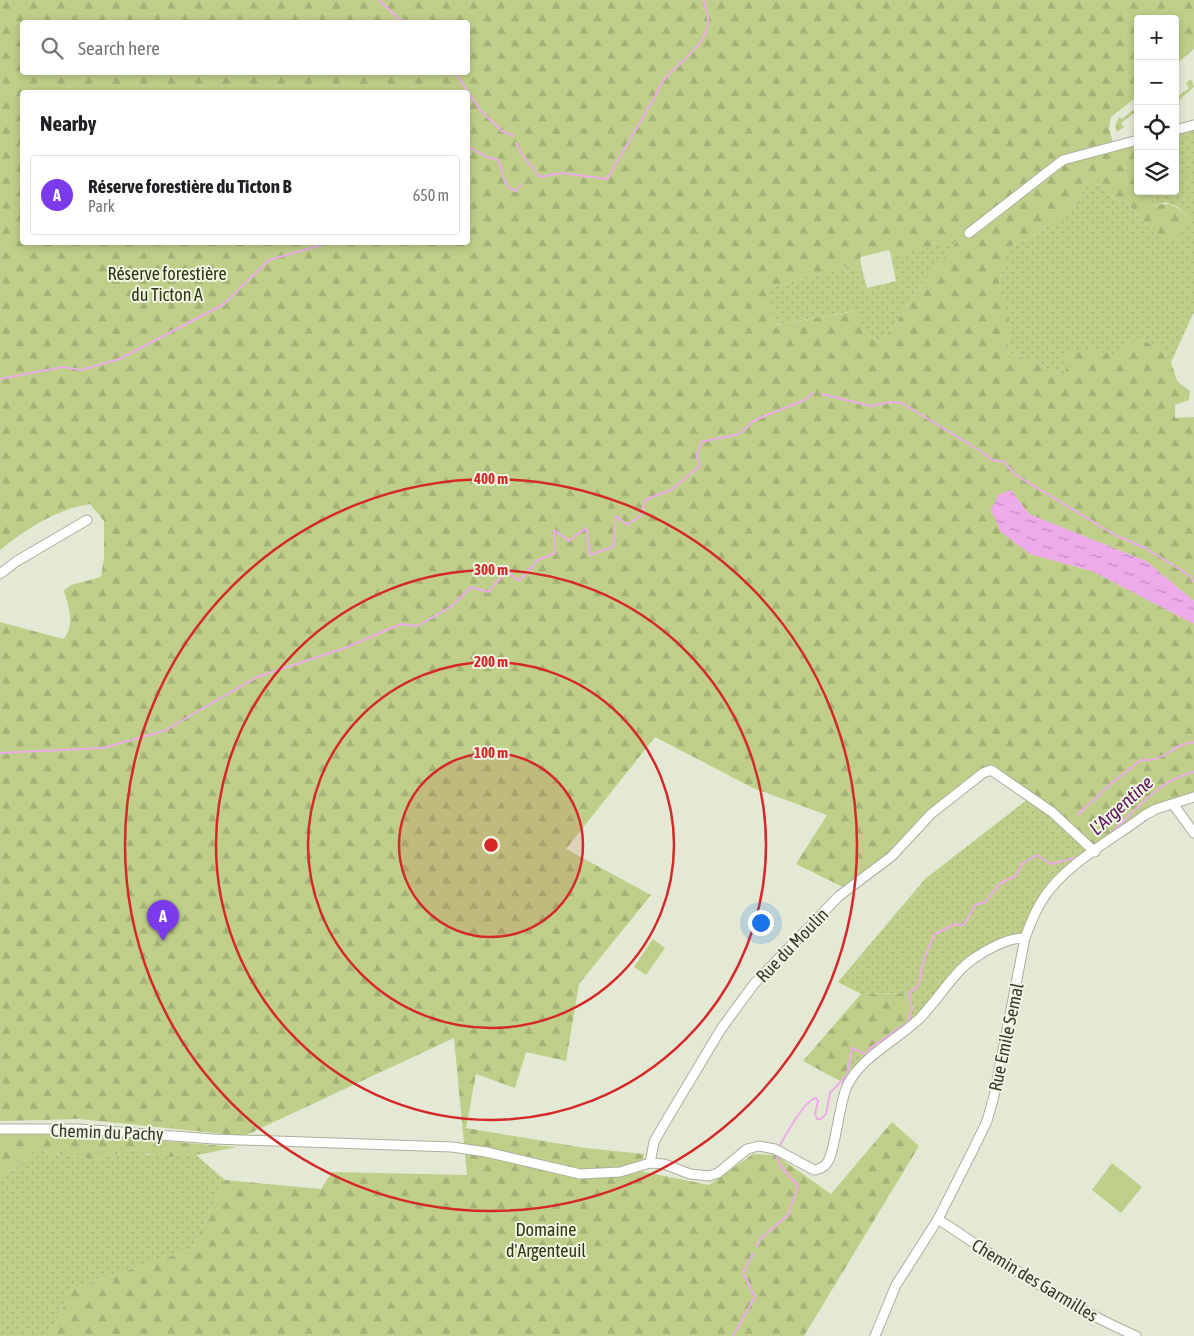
<!DOCTYPE html>
<html lang="en">
<head>
<meta charset="utf-8">
<style>
	:root { --surface:#fff; --page:#f2f2f2; --text:#202124; --muted:#757577; --line:#e0e0e0; --accent:#7c3aed }
	body { margin:0; font-family:"Asap Condensed",sans-serif; background:var(--page); color:var(--text) }
	.controls { position:absolute; right:15px; top:15px; display:grid; overflow:hidden; border-radius:5px; box-shadow:0 2px 8px #0003 }
	.controls button { width:45px; height:45px; display:grid; place-items:center; padding:0; border:0; border-bottom:1px solid var(--line); background:var(--surface); color:var(--text); font:25px sans-serif }
	.you { position:absolute; left:760px; top:922px; width:18px; height:18px; margin:-12px; border:4px solid #fff; border-radius:50%; background:#1a73e8; box-shadow:0 0 0 8px #1a73e833 }
	.badge { display:grid; place-items:center; width:32px; height:32px; border-radius:50%; background:var(--accent); color:#fff; font-size:16px; font-weight:700 }
	.pin { position:absolute; translate:-50% -41px; filter:drop-shadow(0 1px 2px #0008) }
	.pin::after { content:''; position:absolute; top:26px; width:18px; height:15px; background:inherit; clip-path:polygon(0 0,100% 0,50% 100%) }
	.list { margin:0; padding:0; list-style:none }
	h2 { display:flex; justify-content:space-between; align-items:center; height:65px; margin:0; padding:0 20px; font-size:21px }
	h2 small { font-size:16px; font-weight:400; color:var(--muted) }
	.list li { display:grid; grid-template-columns:32px 1fr auto; gap:15px; align-items:center; box-sizing:border-box; height:80px; margin:0 10px 10px; padding:0 10px; border:1px solid var(--line); border-radius:5px }
	.list b { display:block; font-size:19px; white-space:nowrap }
	.list p { margin:0; font-size:16px; white-space:nowrap; color:var(--muted) }
	.list em { font-size:16px; font-style:normal; color:var(--muted) }
	.icon { flex:none; width:28px; height:28px; fill:none; stroke:currentColor; stroke-width:2; stroke-linecap:round; stroke-linejoin:round }
	.map { position:relative; flex:none; width:1194px; height:1336px; overflow:hidden }
	.search { position:absolute; background:var(--surface); box-shadow:0 2px 8px #0003; left:20px; top:20px; width:450px; height:55px; display:flex; align-items:center; gap:12px; box-sizing:border-box; padding:0 18px; border-radius:5px; color:var(--muted); font-size:19px }
	.panel { position:absolute; background:var(--surface); box-shadow:0 2px 8px #0003; left:20px; top:90px; width:450px; height:155px; border-radius:5px }
	.map>svg:first-child { display:block }
	.grass { fill:url(#grass-dots) }
	.forest { fill:url(#forest-firs); fill-rule:evenodd }
	.pitch { fill:#bfcf89 }
	.water { fill:url(#water-ripples) }
	.lines { fill:none; stroke-linecap:round; stroke-linejoin:round }
	.stream { stroke:#edabe9; stroke-width:2 }
	.minor-casing { stroke:#aab09c; stroke-width:11 }
	.minor { stroke:#fff; stroke-width:9 }
	.ring { fill:none; stroke:#d62828; stroke-width:2.5 }
	.labels { text-anchor:middle; dominant-baseline:central; stroke-width:4; stroke-linejoin:round; paint-order:stroke }
	.park-label { font-size:18px; fill:#2f3612; stroke:#f0f6e1 }
	.street-label { font-size:18px; fill:#383a32; stroke:#f0f6e1 }
	.water-label { font-size:19px; font-style:italic; fill:#5f125e; stroke:#f0f6e1 }
	.centre { fill:#d62828; stroke:#f0f6e1; stroke-width:2.5 }
	.ring-label { font-size:15px; text-anchor:middle; font-weight:bold; fill:#d62828; stroke:#f0f6e1; stroke-width:4; stroke-linejoin:round; paint-order:stroke }
</style>
</head>
<body>
<div class="map">
<svg width="1194" height="1336" viewBox="0 0 1194 1336">
	<defs>
		<pattern id="grass-dots" width="8" height="8" patternUnits="userSpaceOnUse" patternTransform="scale(1.25)"><rect width="8" height="8" fill="#bfcf89"/><path d="M2 2h.1M6 6h.1" fill="none" stroke="#a5b277" stroke-width="1.8" stroke-linecap="round"/></pattern>
		<pattern id="forest-firs" width="22" height="20" patternUnits="userSpaceOnUse" patternTransform="scale(1.25)"><rect width="22" height="20" fill="#bfcf89"/><path d="M5 1l3.5 6h-7zM16 11l3.5 6h-7z" fill="#a5b277"/></pattern>
		<pattern id="water-ripples" width="26" height="14" patternUnits="userSpaceOnUse" patternTransform="scale(1.25)"><rect width="26" height="14" fill="#edabe9"/><path d="M2 4q2-2 4 0t4 0M15 11q2-2 4 0t4 0" fill="none" stroke="#c18cbd"/></pattern>
	</defs>
	<rect width="100%" height="100%" fill="#e3e9d4"/>
	<path class="grass" d="M1191 79 1194 87 1179 100 1180 104 1175 95 1177 97 1189 88 1186 83Z
		M1138 106V110L1121 123 1124 127 1117 132 1115 126 1119 117 1122 119Z
		M1194 129V312L1171 362 1160 348 1132 336 1120 354 1066 357V376L1006 351 1011 330 998 290 1005 252 1015 243 1026 241 1080 203 1084 182 1100 185 1113 198 1127 203 1158 237 1190 219 1178 207 1165 202 1155 206 1141 191H1175V134Z
		M958 240 917 290 894 326 880 342 867 334 854 311 774 325 767 288 846 266 862 270 867 288 896 281 891 256Z
		M1028 799 1049 815 1088 852 1069 867 1023 935 980 951 919 1016 845 1084 840 1081 847 1075 852 1048 869 1049 882 1042 908 993 861 994 838 982 925 879Z
		M135 1149 148 1155H196L225 1180 192 1249 72 1289 49 1336H0V1173L15 1169 37 1150 95 1160Z"/>
	<path class="forest" d="M0 0H1194V49L1175 65V19H1138V96L1111 117 1109 128 1113 143 1138 144V175L1135 179 1138 191H1141L1155 206C1171 200 1179 208 1190 219L1178 240 1158 237 1127 203 1113 198 1100 185 1084 182 1080 203 1026 241 1015 243 1005 252 998 290 1006 305 1011 330 1006 351 1066 376V357L1070 349 1120 354 1132 336 1160 348 1171 362 1177 381 1190 391 1189 400 1175 405V418L1194 417V601L1146 561 1028 514 1011 490 1030 554 1092 571 1194 624V794L1113 832 1094 848 1035 794 991 768 890 854 843 887 796 864 827 815 753 788 655 737 566 849 651 895 579 984 566 1061 526 1052 515 1088 476 1074 466 1128 585 1148 644 1154 640 1171 709 1185 753 1154 776 1155 831 1194 892 1122 919 1146 804 1336H49L72 1289 192 1249 225 1180 321 1189 332 1172 467 1175 454 1038 244 1136 79 1119 0 1121V622L63 639C76 626 68 606 64 590L71 585 101 577 104 558V521L90 504C57 509 26 529 0 550ZM22 22H468V72H22ZM22 92H468V242H22ZM957 241 917 290 894 326 880 342 867 334 855 311 775 325 767 288 846 266 862 270 860 257 889 250 891 256Z
		M909 993 912 1009 908 1022 869 1049 867 1055 852 1048 847 1075 840 1081 803 1061 861 994Z
		M58 1132 236 1147C204 1154 165 1164 135 1149L95 1160 37 1150 15 1169 0 1173V1133Z"/>
	<path class="pitch" d="M653 939 665 948 646 975 634 967Z
		M1112 1163 1142 1187 1121 1213 1092 1190Z"/>
	<path class="water" d="M1011 490 1029 514 1146 561 1194 601V624L1092 571 1030 554 1001 532 991 510 998 495Z"/>
	<g class="lines">
		<path class="stream" d="M379 0 399 19 406 22
			M455 72 480 110 502 131 513 136
			M516 143 521 153 540 177 562 173 607 179 656 95C664 67 704 55 708 23 709 16 705 7 704 0
			M468 150 471 148 487 157 498 160C505 173 500 185 516 191L521 184
			M0 379 63 367 81 370 120 359 224 304 269 260 332 242
			M822 394 871 406 890 402 902 403 982 452 992 460 1004 462 1016 475 1115 535 1145 548 1189 575 1194 582
			M0 753 103 748 164 731 257 677 345 648 401 624 418 626 452 606 471 587 488 592 507 571 519 581 538 560 555 553 554 530 569 541 586 528 590 555 613 547 616 516 627 525 641 515 645 500 671 490 700 466 697 456 701 442 739 434 755 420 805 400 813 393
			M1078 815 1108 786 1141 760C1164 763 1172 744 1194 742
			M1111 833C1137 809 1159 780 1194 772
			M779 1147C785 1136 805 1099 816 1098L818 1101 815 1114 817 1119H821L826 1114 830 1093 847 1075 852 1048 867 1055 869 1049 908 1022 912 1009 909 993C926 982 918 977 923 963 925 953 931 943 935 934L955 924 964 925 975 905 985 902 1001 883 1016 876 1022 864 1037 855 1051 864 1079 857
			M757 1246 761 1238 788 1215 798 1186 780 1165 776 1154
			M733 1336 755 1297 743 1273 753 1254"/>
		<defs>
			<path id="minor" d="M1175 130 1194 125
				M969 233 1063 160 1138 140
				M0 574 17 561 87 520
				M1173 804 1194 833
				M0 1129H79L214 1139 452 1147 486 1152 580 1174 620 1172 650 1163 664 1164 690 1174 709 1176 718 1173 747 1149 759 1146 775 1149 814 1170C819 1169 824 1168 827 1163 835 1153 839 1104 847 1086 861 1057 897 1040 919 1019 937 1001 953 973 973 959 987 949 1008 938 1025 938
				M650 1163 654 1142 663 1126 721 1029 754 984 839 896 892 856 931 814 983 773 991 770 1052 812 1095 852
				M938 1219C1002 1262 1065 1305 1136 1336
				M875 1336 896 1285 938 1219 973 1150 987 1121 994 1096 1025 938C1030 924 1035 911 1043 899 1064 865 1113 839 1145 815L1156 809 1194 797"/>
		</defs>
		<use href="#minor" class="minor-casing"/>
		<use href="#minor" class="minor"/>
	</g>
	<circle cx="491" cy="845" r="92" fill="#d62828" fill-opacity=".12"/>
	<g class="ring">
		<circle cx="491" cy="845" r="92"/>
		<circle cx="491" cy="845" r="183"/>
		<circle cx="491" cy="845" r="275"/>
		<circle cx="491" cy="845" r="366"/>
	</g>
	<g class="labels">
		<g class="park-label">
			<text x="167" y="273">Réserve forestière<tspan x="167" dy="21">du Ticton A</tspan></text>
			<text x="546" y="1229">Domaine<tspan x="546" dy="21">d'Argenteuil</tspan></text>
		</g>
		<g class="street-label">
			<text transform="translate(792 945) rotate(-46)">Rue du Moulin</text>
			<text transform="translate(1006 1037) rotate(-78)">Rue Emile Semal</text>
			<text transform="translate(107 1132) rotate(2)">Chemin du Pachy</text>
			<text transform="translate(1035 1280) rotate(31)">Chemin des Garmilles</text>
		</g>
		<g class="water-label">
			<text transform="translate(1121 805) rotate(-42)">L'Argentine</text>
		</g>
	</g>
	<circle cx="491" cy="845" r="8" class="centre"/>
	<g class="ring-label">
		<text x="491" y="484">400 m</text>
		<text x="491" y="575">300 m</text>
		<text x="491" y="667">200 m</text>
		<text x="491" y="758">100 m</text>
	</g>
</svg>
<div class="controls">
<button>+</button>
<button>−</button>
<button><svg class="icon" aria-label="locate" viewBox="0 0 24 24"><circle cx="12" cy="12" r="6"/><path d="M12 2v4M12 18v4M2 12h4M18 12h4"/></svg></button>
<button><svg class="icon" aria-label="layers" viewBox="0 0 24 24"><path d="M12 4l9 5-9 5-9-5zM3 14l9 5 9-5"/></svg></button>
</div>
<div class="you"></div>
<div class="pin badge" style="left:163px;top:941px">A</div>
<div class="search"><svg class="icon" aria-label="search" viewBox="0 0 24 24"><circle cx="10" cy="10" r="6"/><path d="M15 15l6 6"/></svg>Search here</div>
<section class="panel">
<h2>Nearby<small></small></h2>
<ul class="list">
<li><span class="badge">A</span><div><b>Réserve forestière du Ticton B</b><p>Park</p></div><em>650 m</em></li>
</ul>
</section>
</div>
</body>
</html>
